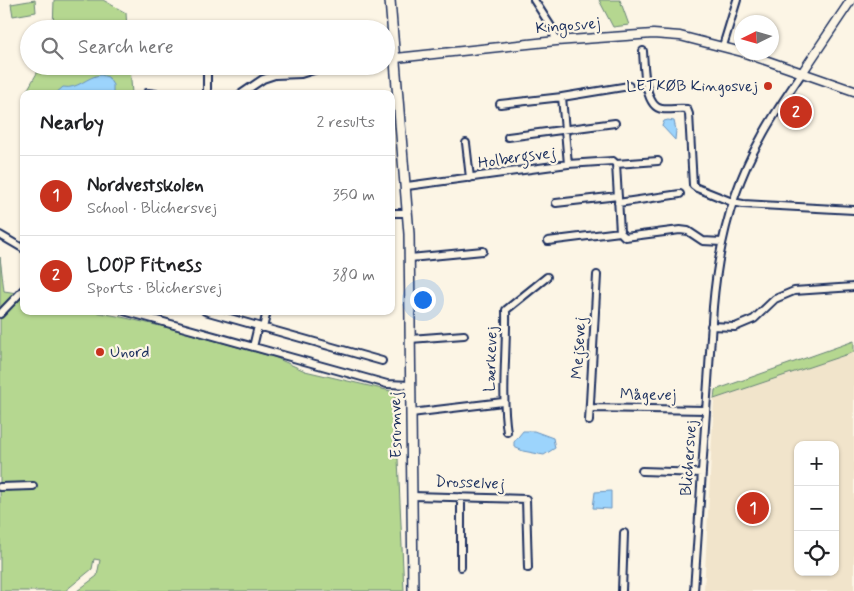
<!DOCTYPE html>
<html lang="en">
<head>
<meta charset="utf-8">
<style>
	:root { --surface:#fff; --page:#f6f6f6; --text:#202124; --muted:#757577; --line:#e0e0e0; --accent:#c8321e }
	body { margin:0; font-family:Mynerve,sans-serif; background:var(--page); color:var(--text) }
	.controls { position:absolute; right:15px; bottom:15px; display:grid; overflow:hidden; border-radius:10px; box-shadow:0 1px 4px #0004 }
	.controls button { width:45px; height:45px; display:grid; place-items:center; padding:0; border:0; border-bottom:1px solid var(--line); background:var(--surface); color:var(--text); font:25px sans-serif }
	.compass { position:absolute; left:734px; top:15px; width:45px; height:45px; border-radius:50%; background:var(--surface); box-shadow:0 1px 4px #0004; rotate:265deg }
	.you { position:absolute; left:422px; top:299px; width:18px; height:18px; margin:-12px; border:4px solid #fff; border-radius:50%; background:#1a73e8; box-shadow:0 0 0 8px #1a73e833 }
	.badge { display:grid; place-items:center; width:32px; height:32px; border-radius:50%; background:var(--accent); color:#fff; font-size:16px; font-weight:700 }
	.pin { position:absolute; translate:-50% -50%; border:2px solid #fff; box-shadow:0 1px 5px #0006 }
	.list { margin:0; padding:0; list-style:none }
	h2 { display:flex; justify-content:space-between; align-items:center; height:65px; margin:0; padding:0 20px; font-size:21px }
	h2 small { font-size:16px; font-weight:400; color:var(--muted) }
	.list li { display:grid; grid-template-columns:32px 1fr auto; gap:15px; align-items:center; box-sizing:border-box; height:80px; padding:0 20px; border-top:1px solid var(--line) }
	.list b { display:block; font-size:19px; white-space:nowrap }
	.list p { margin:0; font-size:16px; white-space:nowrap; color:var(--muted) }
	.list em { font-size:16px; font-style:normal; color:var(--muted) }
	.icon { flex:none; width:28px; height:28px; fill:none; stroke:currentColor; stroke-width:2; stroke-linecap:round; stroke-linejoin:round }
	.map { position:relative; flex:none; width:854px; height:591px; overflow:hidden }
	.search { position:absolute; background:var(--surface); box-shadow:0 1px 4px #0004; left:20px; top:20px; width:375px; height:55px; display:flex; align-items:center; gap:12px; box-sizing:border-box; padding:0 18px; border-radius:28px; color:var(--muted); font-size:19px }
	.panel { position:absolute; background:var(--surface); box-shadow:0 1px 4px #0004; left:20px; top:90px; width:375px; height:225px; border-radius:10px }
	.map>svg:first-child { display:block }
	.built { fill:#f1e4cb; fill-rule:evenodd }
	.green { fill:#b5d790; stroke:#688377 }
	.water { fill:#9cd4fc; stroke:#6892bd }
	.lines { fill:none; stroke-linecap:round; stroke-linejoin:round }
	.minor-casing { stroke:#1b2f5e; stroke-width:10 }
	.tertiary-casing { stroke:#1b2f5e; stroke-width:11 }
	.secondary-casing { stroke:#1b2f5e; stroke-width:12 }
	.minor { stroke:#fcf5e5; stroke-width:6 }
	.tertiary { stroke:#fcf5e5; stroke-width:8 }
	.secondary { stroke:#fcf5e5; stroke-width:9 }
	.poi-dot { fill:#c8321e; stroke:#fcf5e5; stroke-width:2 }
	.labels { text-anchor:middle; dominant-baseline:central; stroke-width:4.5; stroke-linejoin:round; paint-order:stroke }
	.street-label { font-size:16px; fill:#1b2f5e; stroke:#fcf5e5 }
	.poi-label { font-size:16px; fill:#1b2f5e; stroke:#fcf5e5; text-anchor:end }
</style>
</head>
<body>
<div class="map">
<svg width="854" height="591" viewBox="0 0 854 591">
	<rect width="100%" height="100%" fill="#fcf5e5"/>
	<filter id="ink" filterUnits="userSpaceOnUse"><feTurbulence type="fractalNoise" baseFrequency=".02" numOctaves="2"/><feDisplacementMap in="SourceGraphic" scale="10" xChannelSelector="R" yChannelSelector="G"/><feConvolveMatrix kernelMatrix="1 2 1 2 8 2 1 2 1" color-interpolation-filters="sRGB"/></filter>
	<g filter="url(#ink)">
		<path class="built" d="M854 352V591H704L714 399ZM798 445H835V572H798Z"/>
		<path class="green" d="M35 0 36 12 13 16 11 4Z
			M54 0H103L126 13 127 29H53Z
			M599 0H620L629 25 613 27Z
			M41 66H130L132 94H25Z
			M0 257 4 291 24 294V311H90L117 316 169 328 274 357 305 371 395 392 404 591H77L97 576 100 560 94 559 92 569 65 591H0Z
			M854 341V352L714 399 715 390Z"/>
		<path class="water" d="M101 75 108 77 113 85V94H55L63 87C78 90 87 76 101 75Z
			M668 120 674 121 676 130 675 140 662 126 664 121Z
			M523 431H534L553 438 555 448 544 455 523 451 514 447V442Z
			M611 491V509L593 508 595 492Z"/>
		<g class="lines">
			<defs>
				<path id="minor" d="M534 0 552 28 556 41
					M723 46 737 0
					M643 51C644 65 644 107 662 109 670 110 679 108 687 109L689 114 693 185 697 188 732 202 743 204 854 210
					M207 66V94
					M629 86 562 97 568 164 613 161 616 164 620 232 625 237 680 230 688 231 703 241 722 242
					M147 93 156 94
					M241 94 263 79 275 75 301 74 327 66
					M500 104 562 97
					M508 137 615 123
					M466 143 470 178
					M616 164 658 161
					M407 186 568 164
					M556 203 618 196
					M618 203 680 194
					M391 213H408
					M0 235 24 249
					M548 241 620 232
					M410 258 483 251
					M124 311 387 384 411 385
					M205 311 382 361
					M0 314 24 289
					M711 326 735 327 754 319 775 299 794 291 854 287
					M263 328 267 311
					M410 339 464 335
					M253 347 258 326
					M590 408 706 410
					M411 413 503 402
					M589 421 597 275
					M507 432C501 391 507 351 506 310L547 277
					M642 471 702 473
					M0 487 33 486
					M412 496 526 499 528 568
					M461 567V497
					M622 591 624 533
					M694 591 713 307C718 248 731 190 761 138 773 115 788 94 802 73"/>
				<path id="tertiary" d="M742 52 854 91
					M396 58 556 41 653 34 680 36 742 52
					M802 73 851 0"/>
				<path id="secondary" d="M390 0 409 234 413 591"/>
			</defs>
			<use href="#minor" class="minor-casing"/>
			<use href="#tertiary" class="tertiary-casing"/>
			<use href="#secondary" class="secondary-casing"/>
			<use href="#minor" class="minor"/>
			<use href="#tertiary" class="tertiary"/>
			<use href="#secondary" class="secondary"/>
		</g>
	</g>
	<g class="poi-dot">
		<circle cx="768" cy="86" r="5"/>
		<circle cx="100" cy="352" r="5"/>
	</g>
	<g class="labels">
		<g class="street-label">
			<text transform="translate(568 26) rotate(-5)">Kingosvej</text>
			<text transform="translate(517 158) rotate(-8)">Holbergsvej</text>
			<text transform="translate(579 348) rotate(-87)">Mejsevej</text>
			<text transform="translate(491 359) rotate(-88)">Lærkevej</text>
			<text transform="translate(648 395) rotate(1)">Mågevej</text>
			<text transform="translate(396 425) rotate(-91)">Esrumvej</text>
			<text transform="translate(689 458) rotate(-86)">Blichersvej</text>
			<text transform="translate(470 483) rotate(2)">Drosselvej</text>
		</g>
		<g class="poi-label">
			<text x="758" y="86">LETKØB Kingosvej</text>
			<text x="110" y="352" text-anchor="start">Unord</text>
		</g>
	</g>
</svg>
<div class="controls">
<button>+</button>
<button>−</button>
<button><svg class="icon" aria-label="locate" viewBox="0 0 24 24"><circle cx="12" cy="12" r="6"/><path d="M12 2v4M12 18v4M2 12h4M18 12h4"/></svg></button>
</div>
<svg class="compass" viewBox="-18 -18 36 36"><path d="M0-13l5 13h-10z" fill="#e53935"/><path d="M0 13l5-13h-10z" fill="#757577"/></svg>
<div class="you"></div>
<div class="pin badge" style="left:753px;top:508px">1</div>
<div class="pin badge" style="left:796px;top:112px">2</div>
<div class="search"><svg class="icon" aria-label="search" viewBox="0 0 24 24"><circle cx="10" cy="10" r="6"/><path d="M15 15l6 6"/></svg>Search here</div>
<section class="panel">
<h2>Nearby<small>2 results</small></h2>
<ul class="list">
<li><span class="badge">1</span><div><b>Nordvestskolen</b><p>School · Blichersvej</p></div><em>350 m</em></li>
<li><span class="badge">2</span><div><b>LOOP Fitness</b><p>Sports · Blichersvej</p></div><em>380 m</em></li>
</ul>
</section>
</div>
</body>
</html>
